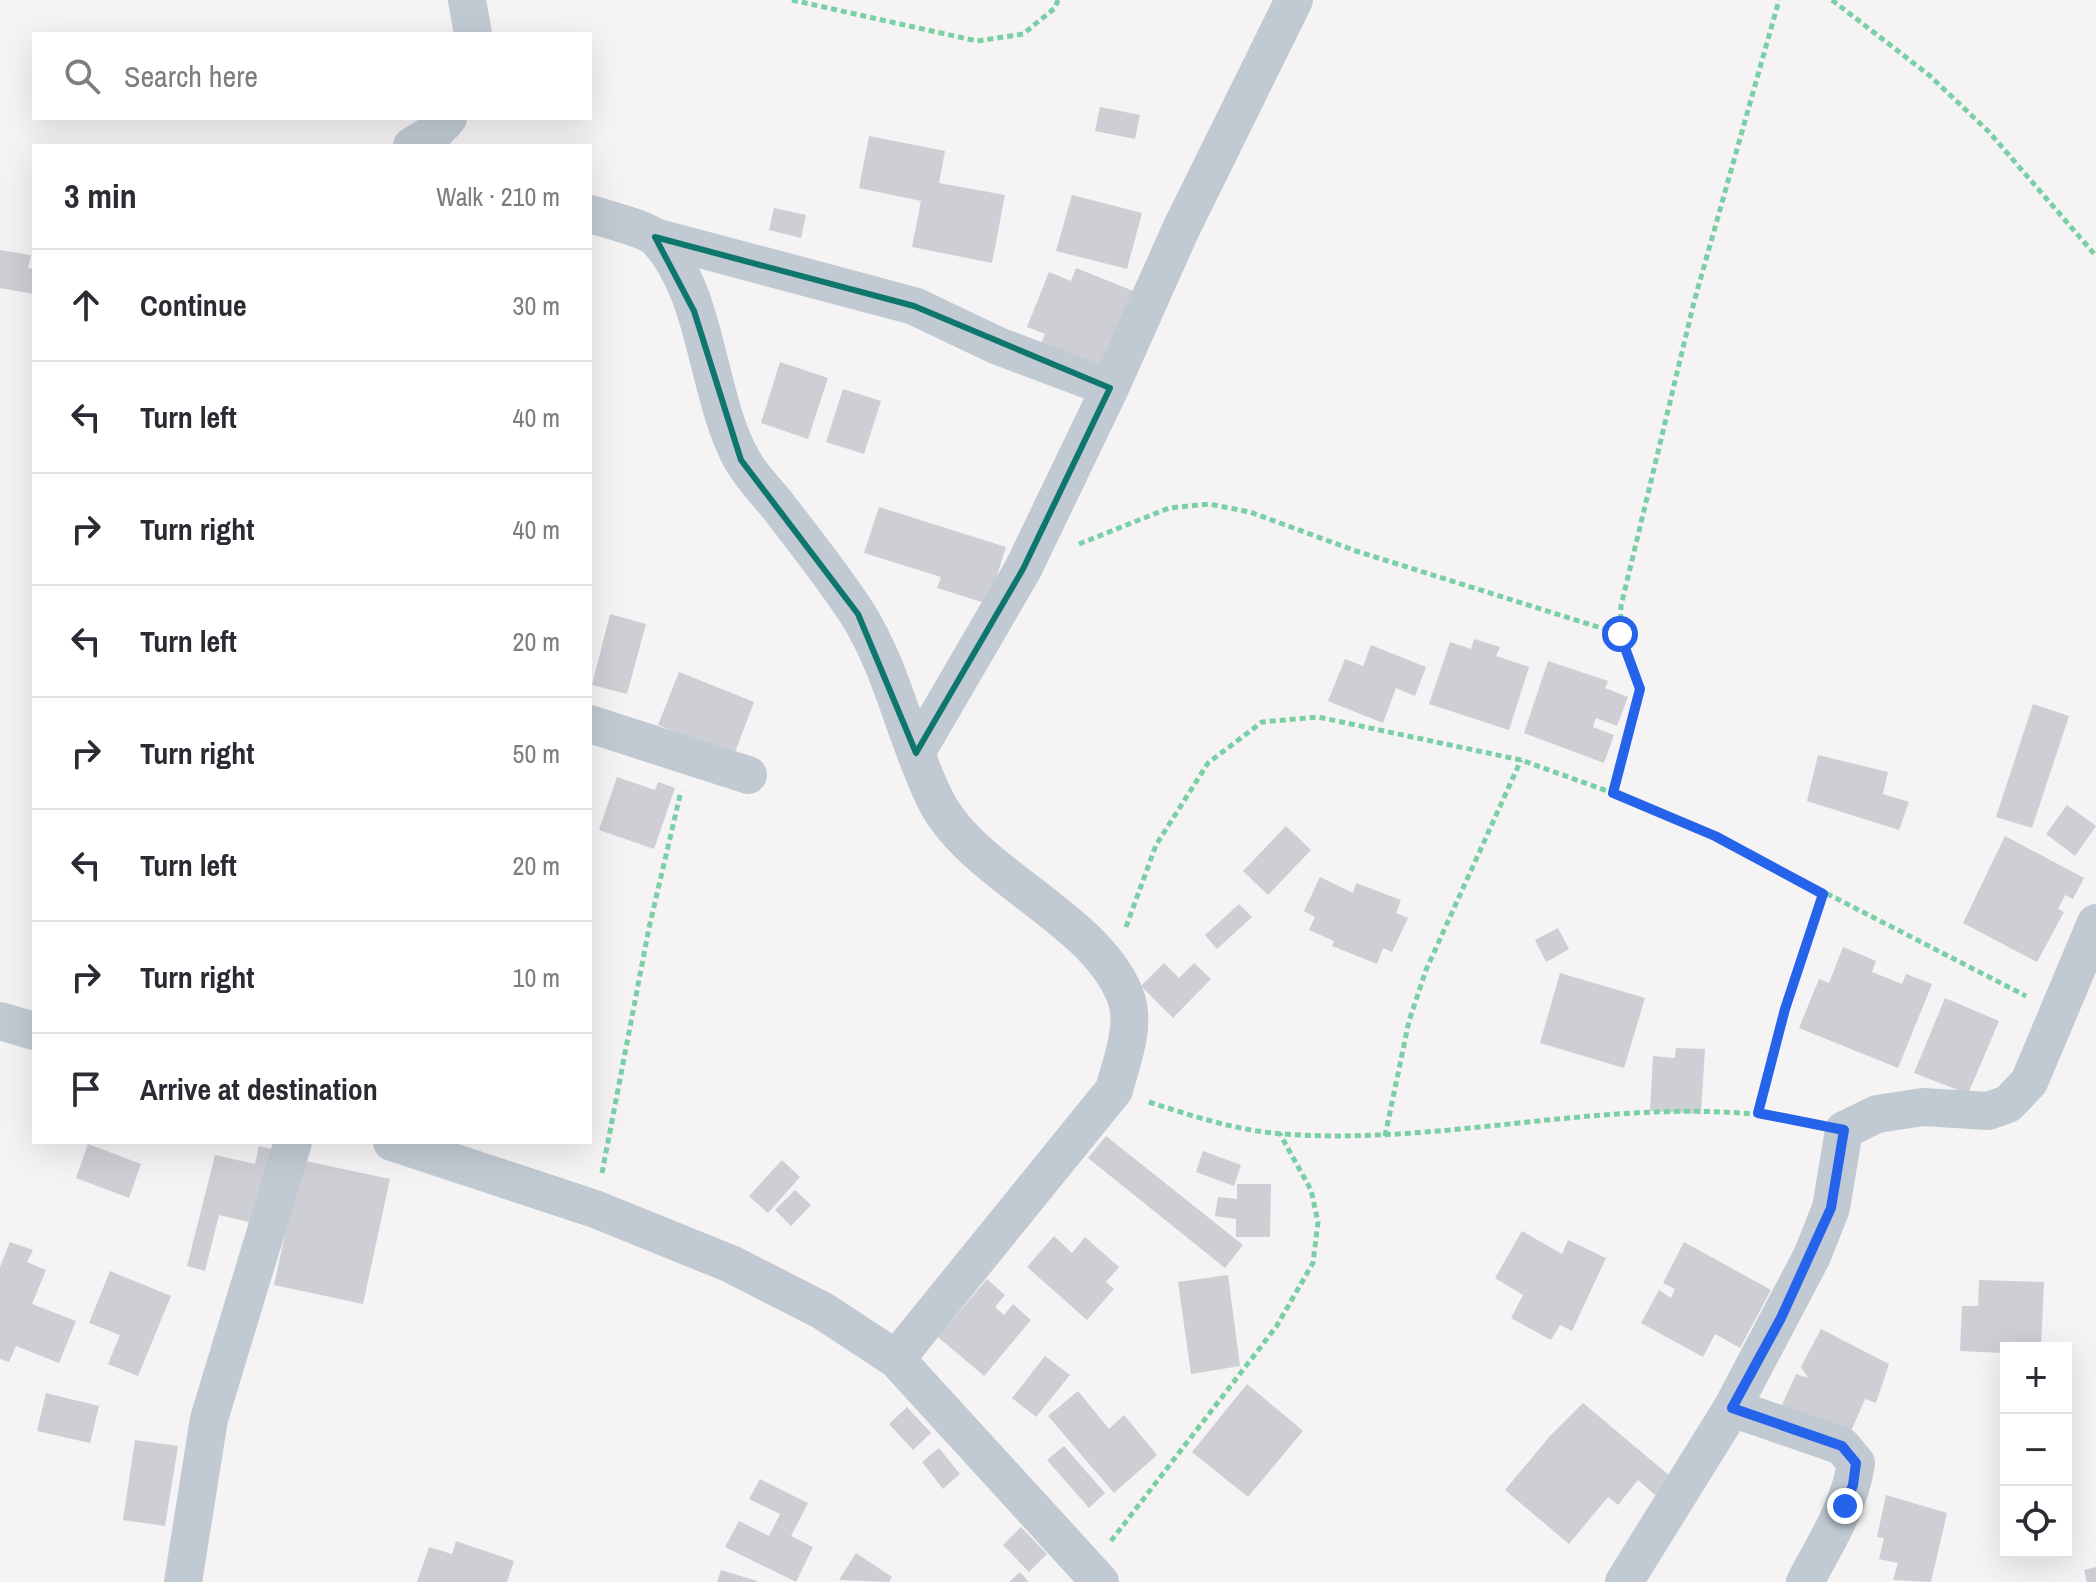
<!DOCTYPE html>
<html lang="en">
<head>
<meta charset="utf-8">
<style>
	:root { --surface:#fff; --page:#f2f2f3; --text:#2b2b33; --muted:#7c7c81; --line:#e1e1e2 }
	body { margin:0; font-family:"Archivo Narrow",sans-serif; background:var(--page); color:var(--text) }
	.controls { position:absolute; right:24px; bottom:24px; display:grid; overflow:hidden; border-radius:0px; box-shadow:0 8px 32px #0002 }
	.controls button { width:72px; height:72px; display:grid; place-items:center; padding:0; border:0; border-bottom:2px solid var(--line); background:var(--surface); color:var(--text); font:40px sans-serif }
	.stop { position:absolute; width:24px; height:24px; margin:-18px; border:6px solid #2563eb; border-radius:50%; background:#fff }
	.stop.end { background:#2563eb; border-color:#fff; box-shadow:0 2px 8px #0008 }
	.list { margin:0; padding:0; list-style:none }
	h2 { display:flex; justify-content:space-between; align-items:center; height:104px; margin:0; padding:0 32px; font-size:34px }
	h2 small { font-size:26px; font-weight:400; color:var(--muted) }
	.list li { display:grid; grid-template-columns:52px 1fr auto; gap:24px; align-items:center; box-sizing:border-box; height:112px; padding:0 32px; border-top:2px solid var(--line) }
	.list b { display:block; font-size:30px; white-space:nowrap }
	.list em { font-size:26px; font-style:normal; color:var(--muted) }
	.icon { flex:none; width:44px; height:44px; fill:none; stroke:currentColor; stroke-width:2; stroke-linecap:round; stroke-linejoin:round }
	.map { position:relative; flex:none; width:2096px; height:1582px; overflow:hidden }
	.search { position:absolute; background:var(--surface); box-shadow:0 8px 32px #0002; left:32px; top:32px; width:560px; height:88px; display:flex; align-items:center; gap:20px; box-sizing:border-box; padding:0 28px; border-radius:0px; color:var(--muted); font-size:30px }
	.panel { position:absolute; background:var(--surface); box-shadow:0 8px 32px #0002; left:32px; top:144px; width:560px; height:1000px; border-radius:0px }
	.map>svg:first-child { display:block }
	.building { fill:#cdcfd5 }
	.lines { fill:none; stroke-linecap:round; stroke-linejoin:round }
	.path { stroke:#7ad0a6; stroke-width:5; stroke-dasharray:6 4; stroke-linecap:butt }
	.minor { stroke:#c1cad2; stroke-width:38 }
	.route { stroke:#2563eb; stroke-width:10 }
	.marked { fill:none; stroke:#0f766e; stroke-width:6; stroke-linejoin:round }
</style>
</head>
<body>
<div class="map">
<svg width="2096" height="1582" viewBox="0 0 2096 1582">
	<rect width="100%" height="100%" fill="#f5f3f3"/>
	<path class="building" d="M1100 107 1140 115 1135 139 1095 131Z
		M869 136 945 151 939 183 1005 195 992 263 912 247 921 201 859 188Z
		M1072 195 1142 213 1127 269 1056 251Z
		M774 208 806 215 801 238 769 230Z
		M0 250 31 255 28 268 34 269V294L0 288Z
		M1076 268 1136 292 1102 377 1038 351 1045 334 1027 327 1049 272 1071 281Z
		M780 362 828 378 808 439 761 423Z
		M843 389 881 401 864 454 826 442Z
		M879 507 1006 547 988 604 937 588 941 577 864 553Z
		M610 614 646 624 627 694 592 685Z
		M1474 639 1500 647 1496 656 1529 667 1509 730 1429 704 1450 642 1471 649Z
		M1371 645 1426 667 1415 696 1396 688 1383 723 1328 701 1345 659 1363 666Z
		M1548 661 1608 681 1605 688 1628 697 1617 726 1596 718 1593 727 1614 735 1604 763 1524 733Z
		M679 672 754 702 734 755 658 725Z
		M2033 704 2069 716 2032 828 1996 817Z
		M1818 755 1888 772 1883 794 1909 802 1899 830 1807 801Z
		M617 777 655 790 658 782 675 788 654 849 599 830Z
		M2067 805 2096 826 2075 856 2046 834Z
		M1286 826 1311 850 1268 895 1243 871Z
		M2005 836 2084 878 2073 899 2065 895 2058 909 2064 912 2037 962 1963 923Z
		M1320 877 1353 893 1356 883 1401 900 1396 913 1408 918 1392 952 1383 948 1377 964 1332 946 1334 941 1309 930 1315 917 1304 911Z
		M1239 904 1252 917 1217 949 1205 935Z
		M1558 928 1569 949 1546 962 1535 940Z
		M1843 947 1876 961 1872 972 1902 984 1906 974 1932 984 1898 1068 1799 1028 1819 979 1829 983Z
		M1164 963 1179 978 1194 963 1211 979 1173 1018 1141 986Z
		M1560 973 1645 998 1624 1068 1540 1043Z
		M1945 998 1999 1021 1968 1094 1914 1073Z
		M1676 1048 1705 1049 1701 1114 1650 1111 1653 1056 1675 1058Z
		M1106 1136 1243 1245 1225 1268 1088 1158Z
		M88 1144 141 1164 129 1198 76 1178Z
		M259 1146 275 1150 257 1224 219 1215 205 1271 187 1266 215 1155 255 1164Z
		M1203 1151 1241 1165 1234 1186 1196 1172Z
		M301 1160 390 1179 363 1304 274 1285Z
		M782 1160 800 1177 768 1213 749 1196Z
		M1237 1184H1271L1270 1237H1236V1219L1215 1216 1218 1197 1237 1199Z
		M795 1190 811 1205 791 1226 775 1210Z
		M1522 1231 1562 1254 1568 1240 1606 1258 1572 1331 1560 1325 1551 1340 1511 1318 1523 1295 1495 1278Z
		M1054 1236 1072 1253 1085 1237 1119 1267 1106 1282 1114 1289 1087 1320 1027 1267Z
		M10 1242 33 1250 27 1262 46 1270 32 1304 76 1321 59 1363 16 1346 9 1362 0 1359V1267Z
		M1684 1242 1771 1290 1740 1348 1715 1334 1703 1357 1641 1323 1659 1290 1671 1298 1675 1289 1663 1283Z
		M110 1271 171 1296 138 1376 108 1364 120 1335 89 1323Z
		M1228 1275 1240 1366 1191 1374 1178 1282Z
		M987 1279 1005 1295 995 1307 1004 1315 1013 1304 1031 1320 984 1376 938 1337Z
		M1979 1280 2044 1282 2041 1348H2006V1353L1960 1351 1962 1306H1978Z
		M1821 1329 1889 1364 1876 1403 1865 1399 1846 1443 1777 1416 1796 1374 1808 1378 1801 1367Z
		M1045 1356 1070 1375 1036 1417 1012 1398Z
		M1247 1384 1303 1431 1248 1497 1192 1452Z
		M1078 1391 1109 1429 1124 1415 1157 1455 1114 1493 1048 1416Z
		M46 1393 99 1406 90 1443 37 1431Z
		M1583 1403 1670 1476 1655 1495 1638 1480 1618 1505 1608 1497 1569 1544 1505 1490 1550 1436Z
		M907 1407 931 1433 913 1450 889 1424Z
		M135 1440 178 1446 165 1526 123 1520Z
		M1064 1446 1105 1493 1089 1508 1047 1460Z
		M939 1448 960 1474 943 1489 922 1462Z
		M760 1479 808 1503 791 1536 813 1547 796 1582 725 1547 739 1521 769 1536 780 1514 749 1499Z
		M1886 1495 1947 1513 1931 1582 1893 1580 1898 1563 1879 1559 1884 1538 1877 1537Z
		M1021 1527 1047 1554 1029 1572 1003 1545Z
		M456 1541 514 1561 507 1582H417L429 1547 452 1554Z
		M856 1553 892 1577 889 1582 839 1580Z
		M2096 1567V1582H2087L2084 1570Z
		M721 1570 757 1581V1582H717Z
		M1020 1572 1029 1582H1009Z"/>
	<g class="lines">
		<path class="path" d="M792 0 977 41 1023 34 1055 8 1058 0
			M1832 0 1929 75 1989 132 2096 256
			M1079 544 1169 508 1209 504 1250 512 1356 551 1620 634
			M1613 793 1640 689 1620 634 1621 606 1694 302 1779 0
			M1126 927 1156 845 1208 763 1262 722 1318 717 1521 760 1613 793 1715 836 2026 996
			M1149 1102C1192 1116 1238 1131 1284 1134 1458 1147 1635 1088 1809 1122
			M1758 1113 1785 1009 1823 894
			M1385 1136 1409 1021 1426 970 1521 760
			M602 1173 649 928 681 791
			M1111 1541 1276 1327 1313 1263 1318 1222 1311 1190 1280 1134"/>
		<path class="minor" d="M467 0 473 34
			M412 146 435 132 448 118
			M590 214C606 219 647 229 657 239 708 293 706 393 741 458 750 475 766 491 778 506 805 541 833 576 857 613 893 670 905 737 934 797 970 875 1101 919 1127 1001 1135 1028 1121 1064 1114 1090L896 1359
			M655 237 914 306 998 346 1110 388
			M590 724 748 775
			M916 753 1023 569 1110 388 1181 229 1294 0
			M0 1021 34 1031
			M392 1142 595 1209 731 1264 823 1311 896 1359 1100 1582
			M1732 1408 1842 1446 1856 1463C1850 1506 1825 1544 1805 1582
			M183 1582 209 1419 293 1142
			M1624 1582 1732 1408 1812 1256 1831 1208 1844 1130 1877 1114 1923 1107 1988 1111 2008 1104 2029 1082 2096 923"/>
	</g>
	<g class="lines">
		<path class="route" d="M1620 634 1640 689 1613 793 1715 836 1823 894 1785 1009 1758 1113 1844 1130 1831 1208 1781 1318 1732 1408 1842 1446 1856 1463 1853 1485 1845 1506"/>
	</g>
	<path class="marked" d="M655 237 914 306 1110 388 1023 569 916 753 858 614 741 460 694 311Z"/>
</svg>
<div class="controls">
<button>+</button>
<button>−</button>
<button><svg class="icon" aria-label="locate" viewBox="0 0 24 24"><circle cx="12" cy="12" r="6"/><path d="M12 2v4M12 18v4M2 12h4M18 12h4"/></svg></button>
</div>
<div class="stop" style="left:1620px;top:634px"></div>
<div class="stop end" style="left:1845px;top:1506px"></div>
<div class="search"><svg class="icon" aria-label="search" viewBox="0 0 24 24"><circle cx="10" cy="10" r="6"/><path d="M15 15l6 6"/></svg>Search here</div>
<section class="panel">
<h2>3 min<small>Walk · 210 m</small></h2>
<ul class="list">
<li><svg class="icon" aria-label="ahead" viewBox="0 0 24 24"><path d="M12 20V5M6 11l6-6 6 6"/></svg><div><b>Continue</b></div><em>30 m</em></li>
<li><svg class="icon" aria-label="left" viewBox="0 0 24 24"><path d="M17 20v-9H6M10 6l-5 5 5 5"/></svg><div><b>Turn left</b></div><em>40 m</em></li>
<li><svg class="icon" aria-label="right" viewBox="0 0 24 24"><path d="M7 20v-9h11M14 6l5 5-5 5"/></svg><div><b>Turn right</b></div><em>40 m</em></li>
<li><svg class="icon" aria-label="left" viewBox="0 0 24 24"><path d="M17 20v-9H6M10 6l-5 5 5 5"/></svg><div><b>Turn left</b></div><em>20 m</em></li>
<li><svg class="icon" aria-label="right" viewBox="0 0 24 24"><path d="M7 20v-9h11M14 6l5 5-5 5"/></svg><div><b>Turn right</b></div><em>50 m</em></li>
<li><svg class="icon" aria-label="left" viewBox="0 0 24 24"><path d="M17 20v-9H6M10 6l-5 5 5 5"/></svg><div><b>Turn left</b></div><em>20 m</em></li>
<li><svg class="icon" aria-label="right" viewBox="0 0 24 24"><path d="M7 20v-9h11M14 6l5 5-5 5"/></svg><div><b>Turn right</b></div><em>10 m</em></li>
<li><svg class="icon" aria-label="arrive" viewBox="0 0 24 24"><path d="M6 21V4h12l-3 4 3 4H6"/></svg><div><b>Arrive at destination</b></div></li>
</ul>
</section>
</div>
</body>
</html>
